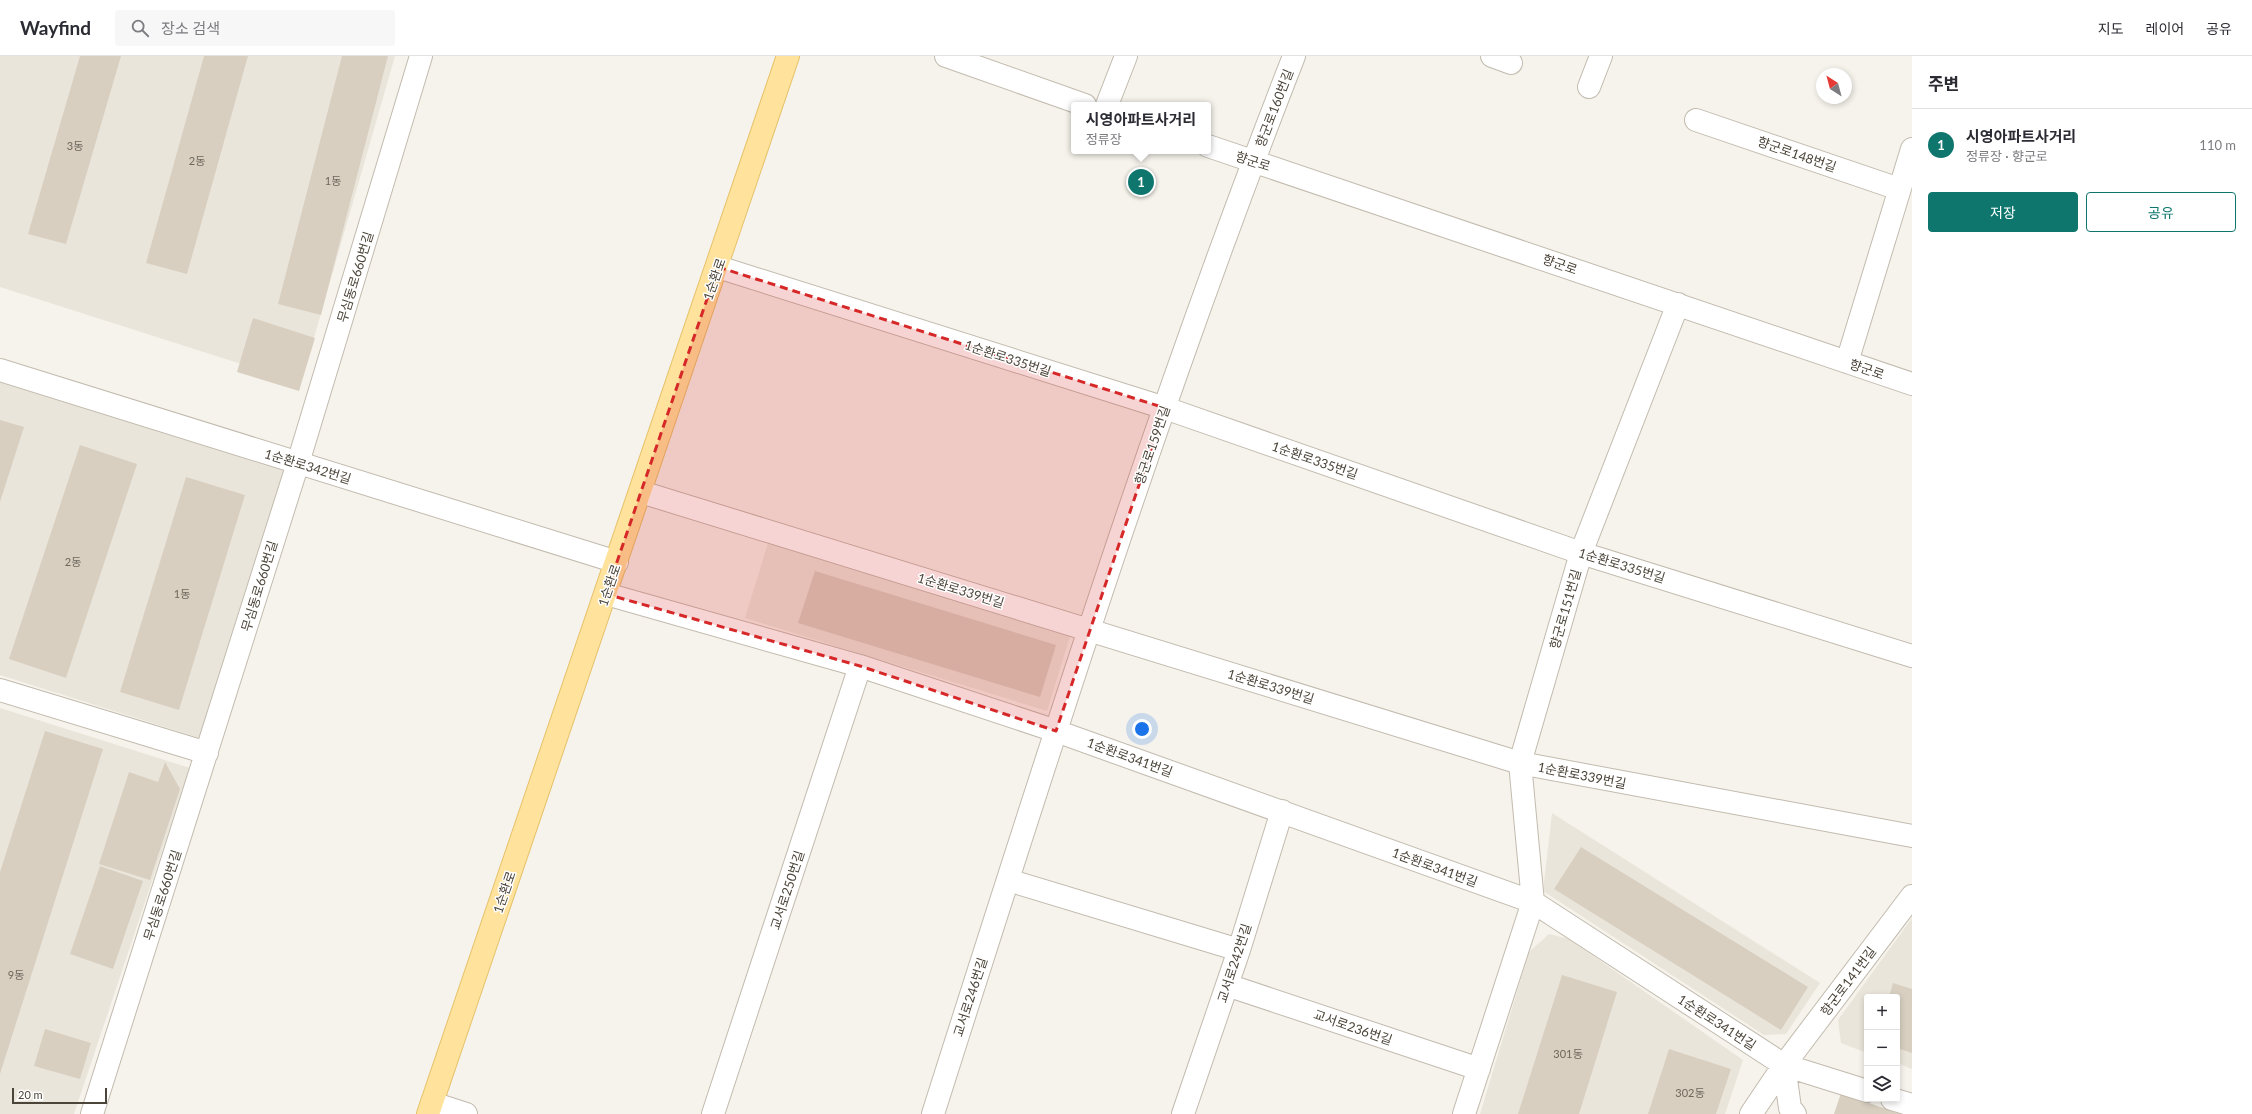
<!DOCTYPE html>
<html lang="ko">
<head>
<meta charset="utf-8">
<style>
	:root { --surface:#fff; --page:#f7f7f7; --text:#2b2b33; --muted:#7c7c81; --line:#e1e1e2; --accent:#0f766e }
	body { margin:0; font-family:Lato,"Noto Sans KR",sans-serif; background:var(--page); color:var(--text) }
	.controls { position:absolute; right:12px; bottom:12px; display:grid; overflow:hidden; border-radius:4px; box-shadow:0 2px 6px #0003 }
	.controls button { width:36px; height:36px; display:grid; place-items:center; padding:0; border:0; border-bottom:1px solid var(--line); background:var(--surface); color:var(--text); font:20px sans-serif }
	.compass { position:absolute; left:1816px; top:12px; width:36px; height:36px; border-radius:50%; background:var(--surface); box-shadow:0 2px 6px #0003; rotate:324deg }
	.scale { position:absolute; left:12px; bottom:10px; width:95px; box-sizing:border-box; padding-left:4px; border:2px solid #4b4439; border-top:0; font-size:11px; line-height:14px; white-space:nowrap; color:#4b4439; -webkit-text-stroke:3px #fff; paint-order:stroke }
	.you { position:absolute; left:1142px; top:673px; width:14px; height:14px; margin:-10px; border:3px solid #fff; border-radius:50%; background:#1a73e8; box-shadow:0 0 0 6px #1a73e833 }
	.badge { display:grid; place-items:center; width:26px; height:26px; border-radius:50%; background:var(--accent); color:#fff; font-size:13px; font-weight:700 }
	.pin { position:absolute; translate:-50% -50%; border:2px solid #fff; box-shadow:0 1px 4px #0006 }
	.popup { position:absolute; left:1071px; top:46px; width:140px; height:52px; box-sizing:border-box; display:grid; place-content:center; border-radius:4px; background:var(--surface); filter:drop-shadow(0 1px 3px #0005); font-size:13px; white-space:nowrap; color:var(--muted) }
	.popup b { font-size:15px; color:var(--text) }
	.popup::after { content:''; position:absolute; left:50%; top:100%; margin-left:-8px; border:8px solid transparent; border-top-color:var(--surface) }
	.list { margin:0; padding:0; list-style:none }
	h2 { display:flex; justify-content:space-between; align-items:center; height:52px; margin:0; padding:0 16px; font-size:17px }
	h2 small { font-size:13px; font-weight:400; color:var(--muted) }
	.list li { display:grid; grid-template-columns:26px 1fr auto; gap:12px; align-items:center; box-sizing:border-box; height:72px; padding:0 16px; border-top:1px solid var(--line) }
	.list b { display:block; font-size:15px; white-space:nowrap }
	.list p { margin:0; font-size:13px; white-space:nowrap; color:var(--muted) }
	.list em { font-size:13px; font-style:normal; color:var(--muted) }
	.actions { display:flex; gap:8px; padding:12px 16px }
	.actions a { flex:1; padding:9px 0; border:1px solid var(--accent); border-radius:4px; text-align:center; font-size:14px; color:var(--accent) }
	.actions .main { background:var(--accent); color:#fff }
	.icon { flex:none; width:22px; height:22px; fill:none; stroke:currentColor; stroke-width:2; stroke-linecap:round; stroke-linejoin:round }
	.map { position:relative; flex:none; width:1912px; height:1058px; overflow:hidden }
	header { display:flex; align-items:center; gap:24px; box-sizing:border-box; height:56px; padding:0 20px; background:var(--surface); border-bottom:1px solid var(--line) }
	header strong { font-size:19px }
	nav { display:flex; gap:22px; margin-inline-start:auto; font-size:14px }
	.search { width:280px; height:36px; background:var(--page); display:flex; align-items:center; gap:10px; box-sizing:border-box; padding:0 14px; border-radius:4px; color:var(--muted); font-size:15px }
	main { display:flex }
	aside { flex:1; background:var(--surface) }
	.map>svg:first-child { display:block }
	.residential { fill:#eae5da }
	.building { fill:#d8cfc1 }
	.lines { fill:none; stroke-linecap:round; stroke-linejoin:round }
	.minor-casing { stroke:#c2bbae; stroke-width:24 }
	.major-casing { stroke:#e6c16a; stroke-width:24 }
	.minor { stroke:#fff; stroke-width:22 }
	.major { stroke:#ffe39c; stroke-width:22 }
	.marked { fill:#d62828; fill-opacity:0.2; stroke:#d62828; stroke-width:3; stroke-dasharray:8 5; stroke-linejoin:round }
	.labels { text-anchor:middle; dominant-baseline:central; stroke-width:3; stroke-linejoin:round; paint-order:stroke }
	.number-label { font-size:11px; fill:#6e675b }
	.street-label { font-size:13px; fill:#4b4439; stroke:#fff }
</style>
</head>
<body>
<header>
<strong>Wayfind</strong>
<div class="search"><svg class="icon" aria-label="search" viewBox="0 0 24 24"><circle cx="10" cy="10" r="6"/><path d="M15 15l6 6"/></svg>장소 검색</div>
<nav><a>지도</a><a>레이어</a><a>공유</a></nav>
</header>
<main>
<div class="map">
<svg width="1912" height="1058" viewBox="0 0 1912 1058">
	<rect width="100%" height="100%" fill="#f6f3ec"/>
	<path class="residential" d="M0 0H395L301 327 0 231Z
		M0 318 294 411 206 684 0 619Z
		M769 484 1071 577 1047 655 745 562Z
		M0 652 190 712 74 1058H0Z
		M1552 757 1820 927 1786 978 1764 979 1543 835Z
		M1912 862V1013L1897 1007V941H1867V997L1841 987 1838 964Z
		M1549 878 1569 883 1743 1004 1725 1058H1480L1529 896Z"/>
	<path class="building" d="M80 0H121L66 188 28 178Z
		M204 0H248L187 218 146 207Z
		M342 0H388L321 259 278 248Z
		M253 262 315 282 299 335 237 316Z
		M0 364 24 371 0 446Z
		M80 389 137 408 66 622 9 603Z
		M186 421 245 439 179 654 120 636Z
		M815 515 1056 589 1040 641 798 567Z
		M45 675 103 693 0 1018V816Z
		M165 706 180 733 150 824 99 808 129 716 158 726Z
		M1581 791 1808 931 1781 974 1554 833Z
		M100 810 143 825 113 913 70 898Z
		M1562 919 1617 936 1579 1058H1518Z
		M1893 927 1912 933V997L1897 992V941H1889Z
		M45 973 91 987 80 1023 34 1010Z
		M1669 993 1731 1013 1716 1058H1648Z
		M1841 1037 1900 1058H1834Z"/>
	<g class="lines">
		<defs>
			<path id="minor" d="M946 0 1085 49
				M1492 0 1511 7
				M1589 31 1601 0
				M1107 49 1126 0
				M1696 64 1899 133
				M1208 90 1912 328
				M718 211 1165 352 1581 497 1912 600
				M1847 306 1912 93
				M0 314 617 506
				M641 436 1520 707 1912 780
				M606 538 860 610 1056 675 1533 846 1784 1009 1867 1035
				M0 634 207 697
				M1008 824 1239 894
				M1227 929 1479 1013
				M1784 1009 1790 1052 1795 1058
				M1892 1043 1912 1049
				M432 1047 466 1058
				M92 1058 298 407 421 0
				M713 1058 860 610
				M933 1058C1046 703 1158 347 1294 0
				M1183 1058 1239 894 1282 755
				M1464 1058 1533 846 1520 707 1581 497 1678 248
				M1751 1058 1784 1009 1912 840"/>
			<path id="major" d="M428 1058 788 0"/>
		</defs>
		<use href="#minor" class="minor-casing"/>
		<use href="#major" class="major-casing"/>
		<use href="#minor" class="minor"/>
		<use href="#major" class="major"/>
	</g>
	<path class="marked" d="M718 211 1165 352 1056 675 860 610 606 538Z"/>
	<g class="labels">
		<g class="number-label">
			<text x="75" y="89">3동</text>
			<text x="197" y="104">2동</text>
			<text x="333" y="124">1동</text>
			<text x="73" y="505">2동</text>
			<text x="182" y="537">1동</text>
			<text x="16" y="918">9동</text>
			<text x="1568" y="997">301동</text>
			<text x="1690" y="1036">302동</text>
		</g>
		<g class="street-label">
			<text transform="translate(1274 52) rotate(-69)">향군로160번길</text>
			<text transform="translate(1797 98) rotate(19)">향군로148번길</text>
			<text transform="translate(1253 105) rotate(18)">향군로</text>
			<text transform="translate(1560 208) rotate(19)">향군로</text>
			<text transform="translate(355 221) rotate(-73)">무심동로660번길</text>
			<text transform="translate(714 223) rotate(-71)">1순환로</text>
			<text transform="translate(1008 302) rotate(18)">1순환로335번길</text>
			<text transform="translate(1867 313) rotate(19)">향군로</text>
			<text transform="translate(1152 389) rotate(-71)">향군로159번길</text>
			<text transform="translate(1315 404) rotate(19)">1순환로335번길</text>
			<text transform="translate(308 410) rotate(17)">1순환로342번길</text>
			<text transform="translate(1622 509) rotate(17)">1순환로335번길</text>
			<text transform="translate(609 529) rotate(-71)">1순환로</text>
			<text transform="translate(259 530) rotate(-73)">무심동로660번길</text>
			<text transform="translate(961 534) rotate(17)">1순환로339번길</text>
			<text transform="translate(1565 553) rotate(-74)">향군로151번길</text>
			<text transform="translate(1271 630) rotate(17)">1순환로339번길</text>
			<text transform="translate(1130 701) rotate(20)">1순환로341번길</text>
			<text transform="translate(1582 719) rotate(11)">1순환로339번길</text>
			<text transform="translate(1435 811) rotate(20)">1순환로341번길</text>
			<text transform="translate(787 834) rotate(-72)">교서로250번길</text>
			<text transform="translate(504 836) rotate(-71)">1순환로</text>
			<text transform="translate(162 839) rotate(-72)">무심동로660번길</text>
			<text transform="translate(1234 907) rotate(-72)">교서로242번길</text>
			<text transform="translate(1848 925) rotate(-53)">향군로141번길</text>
			<text transform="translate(970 941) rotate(-72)">교서로246번길</text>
			<text transform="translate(1717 966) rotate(33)">1순환로341번길</text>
			<text transform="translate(1353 971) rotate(19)">교서로236번길</text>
		</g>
	</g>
</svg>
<div class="controls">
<button>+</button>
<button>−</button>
<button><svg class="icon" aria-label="layers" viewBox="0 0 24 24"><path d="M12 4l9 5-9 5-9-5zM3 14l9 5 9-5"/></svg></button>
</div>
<svg class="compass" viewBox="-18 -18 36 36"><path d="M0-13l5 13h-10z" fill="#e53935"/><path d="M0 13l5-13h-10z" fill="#7c7c81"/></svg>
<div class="scale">20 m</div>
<div class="you"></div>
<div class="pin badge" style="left:1141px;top:126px">1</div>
<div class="popup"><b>시영아파트사거리</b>정류장</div>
</div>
<aside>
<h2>주변<small></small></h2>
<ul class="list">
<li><span class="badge">1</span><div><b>시영아파트사거리</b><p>정류장 · 향군로</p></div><em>110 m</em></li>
</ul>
<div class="actions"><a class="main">저장</a><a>공유</a></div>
</aside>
</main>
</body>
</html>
